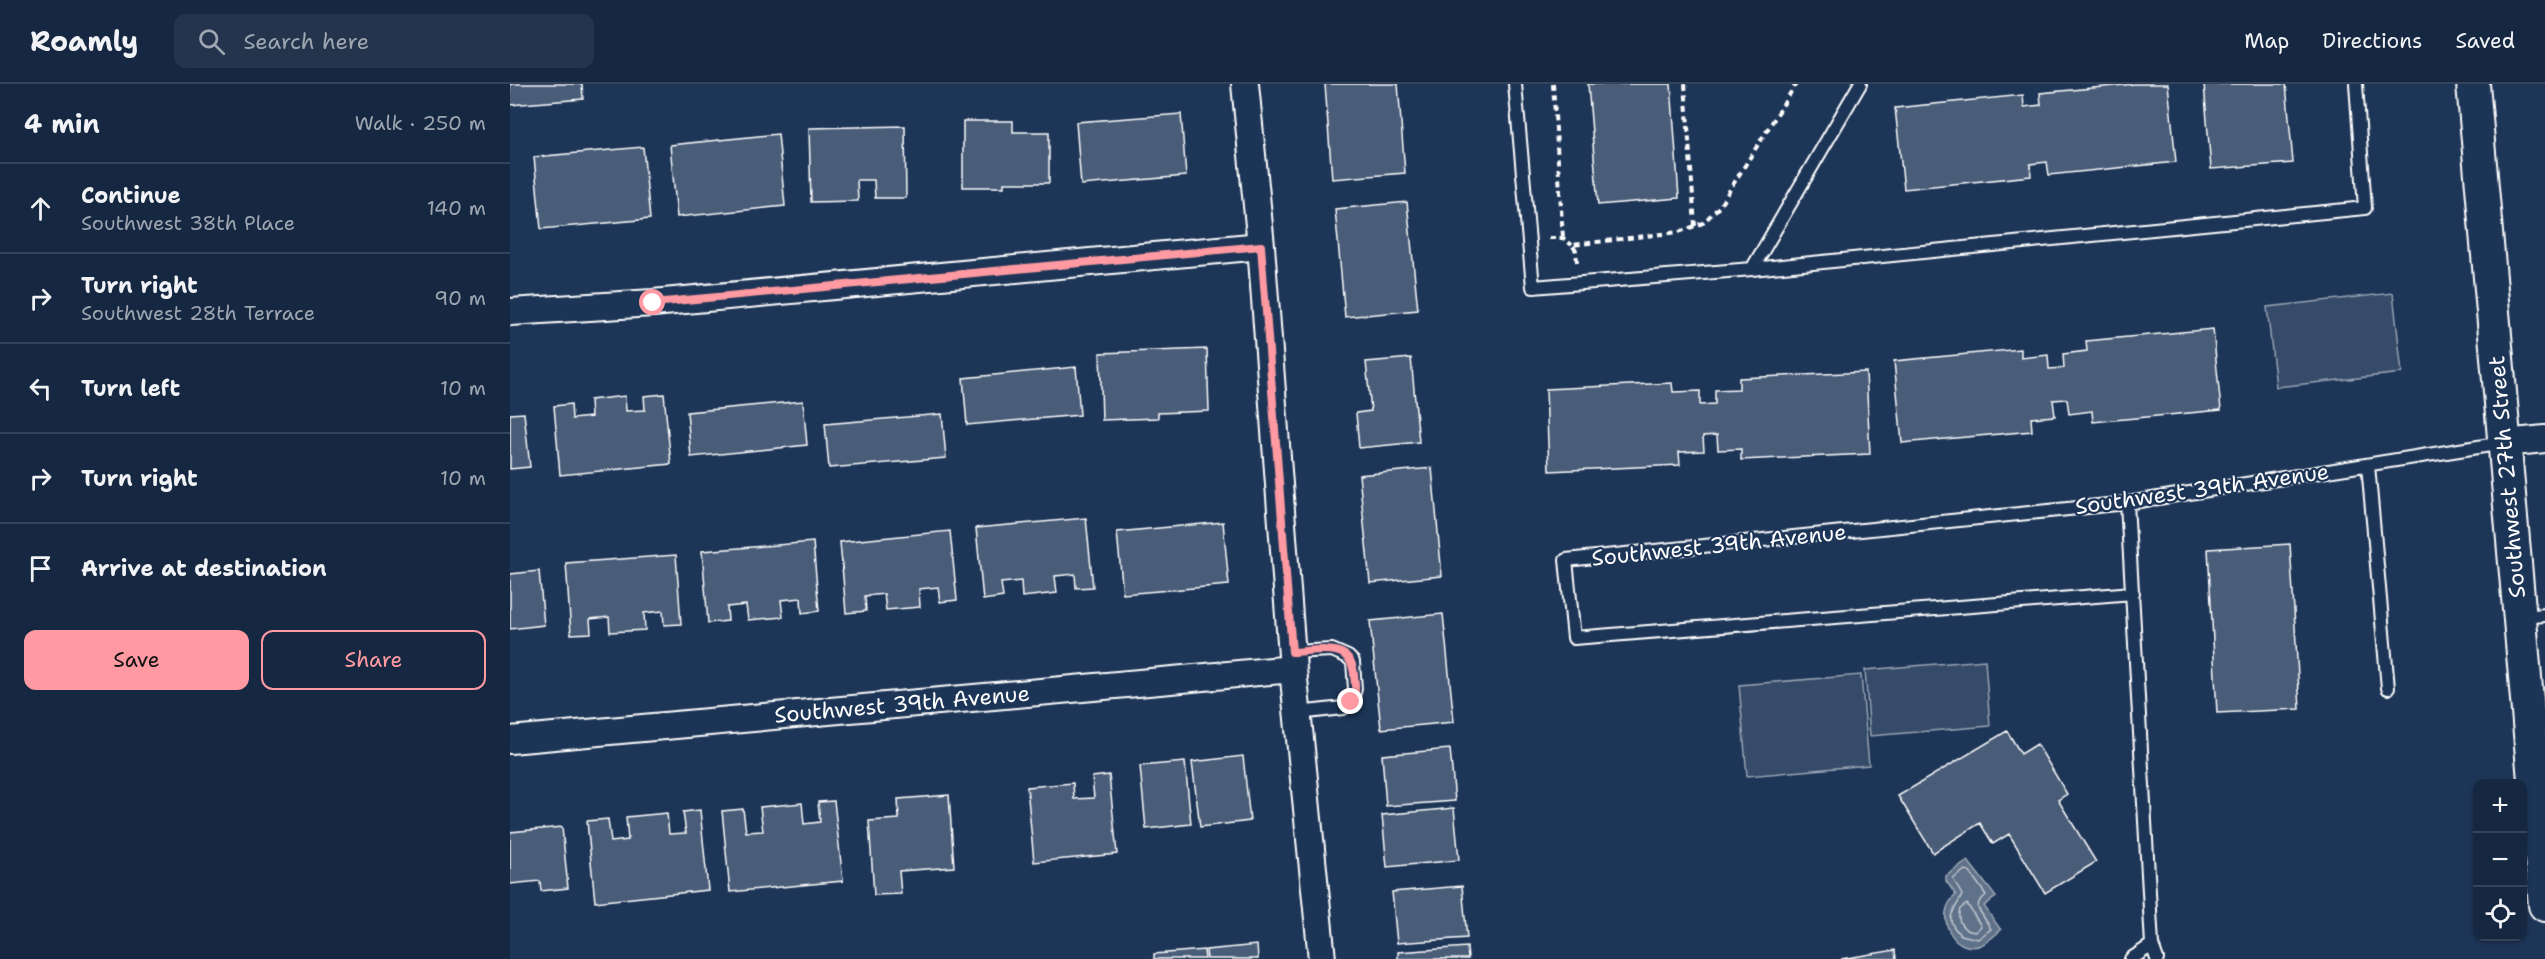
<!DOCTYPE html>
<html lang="en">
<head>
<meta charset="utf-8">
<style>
	:root { --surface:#162841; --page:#23344c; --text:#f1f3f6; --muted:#9ea6b1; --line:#35445a; --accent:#ff9aa2 }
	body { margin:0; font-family:"Shantell Sans",sans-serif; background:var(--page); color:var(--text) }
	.controls { position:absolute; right:18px; bottom:18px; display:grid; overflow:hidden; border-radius:12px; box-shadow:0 2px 4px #0004 }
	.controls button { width:54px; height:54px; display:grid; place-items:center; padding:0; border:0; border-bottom:2px solid var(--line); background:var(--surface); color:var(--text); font:30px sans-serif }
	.stop { position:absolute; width:18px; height:18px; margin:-14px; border:4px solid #ff9aa2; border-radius:50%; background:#fff }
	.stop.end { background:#ff9aa2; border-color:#fff; box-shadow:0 2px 6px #0008 }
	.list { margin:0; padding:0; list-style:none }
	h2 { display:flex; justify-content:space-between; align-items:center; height:78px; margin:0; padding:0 24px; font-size:26px }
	h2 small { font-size:20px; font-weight:400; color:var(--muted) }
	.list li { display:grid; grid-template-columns:39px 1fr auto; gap:18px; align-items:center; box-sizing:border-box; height:90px; padding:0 24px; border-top:2px solid var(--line) }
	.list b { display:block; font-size:22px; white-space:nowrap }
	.list p { margin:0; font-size:20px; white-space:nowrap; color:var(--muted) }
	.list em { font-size:20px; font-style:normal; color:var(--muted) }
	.actions { display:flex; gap:12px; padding:18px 24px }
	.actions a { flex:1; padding:14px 0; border:2px solid var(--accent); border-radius:12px; text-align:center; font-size:21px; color:var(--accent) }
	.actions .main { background:var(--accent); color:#111 }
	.icon { flex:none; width:33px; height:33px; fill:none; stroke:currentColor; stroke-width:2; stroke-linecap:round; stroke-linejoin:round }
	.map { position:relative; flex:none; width:2035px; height:875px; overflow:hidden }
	header { display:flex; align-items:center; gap:36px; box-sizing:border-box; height:84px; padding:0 30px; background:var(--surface); border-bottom:2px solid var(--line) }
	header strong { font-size:28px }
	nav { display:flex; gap:33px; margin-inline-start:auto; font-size:21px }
	.search { width:420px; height:54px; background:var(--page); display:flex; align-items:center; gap:15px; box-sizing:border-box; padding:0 21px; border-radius:12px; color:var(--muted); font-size:22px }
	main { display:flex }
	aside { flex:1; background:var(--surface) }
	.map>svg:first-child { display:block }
	.green { fill:#364b69; stroke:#9aa5b4; stroke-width:1.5 }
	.water { fill:#617289; stroke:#a0aab8; stroke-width:1.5 }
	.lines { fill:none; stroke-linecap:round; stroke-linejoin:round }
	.shore { stroke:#c0c7d0; stroke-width:1.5 }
	.building { fill:#4a5d79; stroke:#fff; stroke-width:1.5 }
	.service-casing { stroke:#fff; stroke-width:16 }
	.minor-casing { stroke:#fff; stroke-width:30 }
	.tertiary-casing { stroke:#fff; stroke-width:36 }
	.path { stroke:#fff; stroke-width:4; stroke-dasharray:6 4.5; stroke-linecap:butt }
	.service { stroke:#1d3557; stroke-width:12 }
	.minor { stroke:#1d3557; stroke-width:26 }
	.tertiary { stroke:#1d3557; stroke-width:32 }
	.route { stroke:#ff9aa2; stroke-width:8 }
	.labels { text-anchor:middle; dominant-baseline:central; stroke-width:4.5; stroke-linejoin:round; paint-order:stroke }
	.street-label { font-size:22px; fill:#fff; stroke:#1d3557 }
</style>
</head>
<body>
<header>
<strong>Roamly</strong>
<div class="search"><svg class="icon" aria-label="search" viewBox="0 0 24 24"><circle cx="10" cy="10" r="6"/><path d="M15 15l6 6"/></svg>Search here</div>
<nav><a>Map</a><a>Directions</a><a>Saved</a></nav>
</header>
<main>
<aside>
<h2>4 min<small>Walk · 250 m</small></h2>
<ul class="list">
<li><svg class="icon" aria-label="ahead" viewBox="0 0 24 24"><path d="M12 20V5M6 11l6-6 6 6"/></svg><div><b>Continue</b><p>Southwest 38th Place</p></div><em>140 m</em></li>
<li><svg class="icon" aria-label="right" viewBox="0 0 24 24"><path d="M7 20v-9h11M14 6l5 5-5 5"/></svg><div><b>Turn right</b><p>Southwest 28th Terrace</p></div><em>90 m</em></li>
<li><svg class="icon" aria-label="left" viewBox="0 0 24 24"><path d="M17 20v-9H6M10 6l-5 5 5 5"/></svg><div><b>Turn left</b></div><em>10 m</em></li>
<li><svg class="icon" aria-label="right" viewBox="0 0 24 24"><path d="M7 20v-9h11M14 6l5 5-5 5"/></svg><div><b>Turn right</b></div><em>10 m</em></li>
<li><svg class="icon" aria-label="arrive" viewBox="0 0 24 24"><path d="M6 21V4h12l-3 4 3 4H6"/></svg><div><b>Arrive at destination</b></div></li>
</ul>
<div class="actions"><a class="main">Save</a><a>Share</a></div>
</aside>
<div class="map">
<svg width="2035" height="875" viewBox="0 0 2035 875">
	<rect width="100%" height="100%" fill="#1d3557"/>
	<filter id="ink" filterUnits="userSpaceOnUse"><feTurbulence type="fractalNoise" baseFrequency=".0167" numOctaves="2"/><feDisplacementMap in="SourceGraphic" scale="12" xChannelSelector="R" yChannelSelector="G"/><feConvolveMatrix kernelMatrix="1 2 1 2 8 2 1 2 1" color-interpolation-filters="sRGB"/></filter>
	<g filter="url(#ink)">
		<path class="green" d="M1883 209 1892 289 1766 303 1757 223Z
			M1475 576 1480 642 1360 652 1355 586Z
			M1351 591 1359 681 1237 692 1229 601Z"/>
		<path class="water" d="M1458 777 1486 813 1474 822 1491 846C1485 851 1478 858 1471 861 1444 872 1422 830 1446 811L1436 797V792Z"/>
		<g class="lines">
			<path class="shore" d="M1455 786 1459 787 1476 811 1469 818 1468 824 1481 845 1468 855 1451 851C1431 833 1446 827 1452 811L1443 795Z
				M1457 820 1471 842 1465 848C1453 847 1446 838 1450 825Z"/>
		</g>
		<path class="building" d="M0 0H72L73 15 0 21Z
			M815 0H888L895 89 822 95Z
			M1078 0H1161L1169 114 1088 121Z
			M1625 0H1658L1666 78 1539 91 1537 78 1520 80 1521 92 1394 105 1385 24 1513 11 1514 23 1531 21 1530 9Z
			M1694 0H1776L1783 79 1701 85Z
			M671 30 676 92 571 101 566 38Z
			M453 37H503V48H539V99H494V103H453Z
			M395 42 396 114H365L364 96H347L348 117 301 118 299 44Z
			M268 50 275 122 167 133 160 61Z
			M133 63 140 135 31 145 24 73Z
			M897 118 908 226 835 233 825 125Z
			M1703 245 1711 326 1583 338 1582 327 1559 330 1557 315 1543 316 1545 332 1521 334 1522 347 1392 359 1384 277 1511 265V274L1538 271 1539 285 1554 284 1553 270 1577 267 1576 257Z
			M697 265 699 327 648 329V334L592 336 590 269Z
			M901 274 909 358 849 364 846 329 861 327 856 278Z
			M566 283 570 331 457 341 453 294Z
			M1356 288 1360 370 1231 376V365L1208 366 1207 351 1193 352 1194 367 1169 368 1170 381 1039 387 1036 305 1162 299 1163 308 1190 307V321L1205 320V306L1229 305V294Z
			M154 310 161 380 50 391 44 322 61 320 62 335 81 333 80 316 115 312 116 327 135 326 134 312Z
			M293 317 297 361 181 373 177 328Z
			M14 329 20 383 0 385V330Z
			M432 330 436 374 319 384 315 340Z
			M922 384 932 492 860 499 849 391Z
			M576 434 583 503 566 504 565 490 545 492 547 509 512 513 511 497 491 499 493 513 473 516 466 444Z
			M713 438 719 501 613 510 607 448Z
			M440 447 447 516 430 518 428 503 409 505 410 523 376 526 374 510 355 512 356 527 336 529 330 458Z
			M303 458 309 527 292 529 291 514 271 516 273 533 238 536 236 521 217 523 218 537 198 539 192 467Z
			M1780 460 1790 625 1707 629 1698 465Z
			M166 471 171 540 154 541 153 527 134 529 135 546 100 548 99 533 80 535 81 549 61 550 56 479Z
			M29 487 34 541 0 545V490Z
			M933 530 944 638 871 645 860 537Z
			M1497 647 1511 670 1527 660 1557 710 1548 716 1586 778 1535 809 1499 750 1483 760 1470 739 1423 769 1388 712Z
			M940 665 945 717 876 722 872 671Z
			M733 672 740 737 690 743 682 678Z
			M675 678 681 740 636 745 630 682Z
			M599 691 607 770 524 778 517 703 563 699 564 715 584 714 582 693Z
			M439 711 444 783 389 787 391 810 364 811 359 737 389 735 388 715Z
			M324 717 333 797 220 808 212 727 233 725 236 748 253 747 250 723 292 719 294 740 310 738 308 718Z
			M944 724 949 776 877 783 872 731Z
			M190 726 198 806 85 818 77 737 98 735 101 758 118 756 116 733 157 729 159 750 176 749 173 728Z
			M52 743 58 804 31 807 30 797 0 800V748Z
			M952 802 957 854 887 859 882 808Z
			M747 861 748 875H697L696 866Z
			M957 863 958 875H888V868Z
			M694 866 695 875H644V870Z
			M1385 866 1386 875H1331Z"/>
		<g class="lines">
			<defs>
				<path id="service" d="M1005 0 1023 203 1242 185 1855 124 1846 0
					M1242 185 1350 0
					M1858 381 1878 604
					M1617 419 1642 861 1647 875
					M1623 509 1064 554 1056 476 1617 419 1993 359
					M2011 533 2035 531
					M782 568 822 566 838 573 843 578 845 605 841 618 833 624 788 629
					M1621 875 1642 861"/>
				<path id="minor" d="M735 0 751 162 783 585 812 875
					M0 228 143 219 751 162
					M1994 359 2035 355
					M0 656 783 585"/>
				<path id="tertiary" d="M1963 0 2035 821"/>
			</defs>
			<use href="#service" class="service-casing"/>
			<use href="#minor" class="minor-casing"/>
			<use href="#tertiary" class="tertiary-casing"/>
			<path class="path" d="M1043 0 1053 154
				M1175 0 1185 142
				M1039 154H1053L1062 161
				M1067 178 1066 167 1062 161 1169 148 1193 139 1209 123 1286 0"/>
			<use href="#service" class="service"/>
			<use href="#minor" class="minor"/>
			<use href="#tertiary" class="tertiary"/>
		</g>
	</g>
	<g class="lines" filter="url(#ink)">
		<path class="route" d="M143 219 751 162 782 568C807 567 841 557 844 590 845 601 847 609 841 618"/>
	</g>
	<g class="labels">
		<g class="street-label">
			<text transform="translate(1997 393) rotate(-95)">Southwest 27th Street</text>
			<text transform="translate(1692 405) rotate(-8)">Southwest 39th Avenue</text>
			<text transform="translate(1209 461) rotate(-6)">Southwest 39th Avenue</text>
			<text transform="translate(392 620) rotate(-5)">Southwest 39th Avenue</text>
		</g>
	</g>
</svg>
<div class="controls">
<button>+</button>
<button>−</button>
<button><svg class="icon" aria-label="locate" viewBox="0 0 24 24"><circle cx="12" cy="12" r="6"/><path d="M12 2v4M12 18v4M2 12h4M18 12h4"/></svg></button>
</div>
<div class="stop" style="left:143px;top:219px"></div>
<div class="stop end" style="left:841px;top:618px"></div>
</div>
</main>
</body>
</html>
